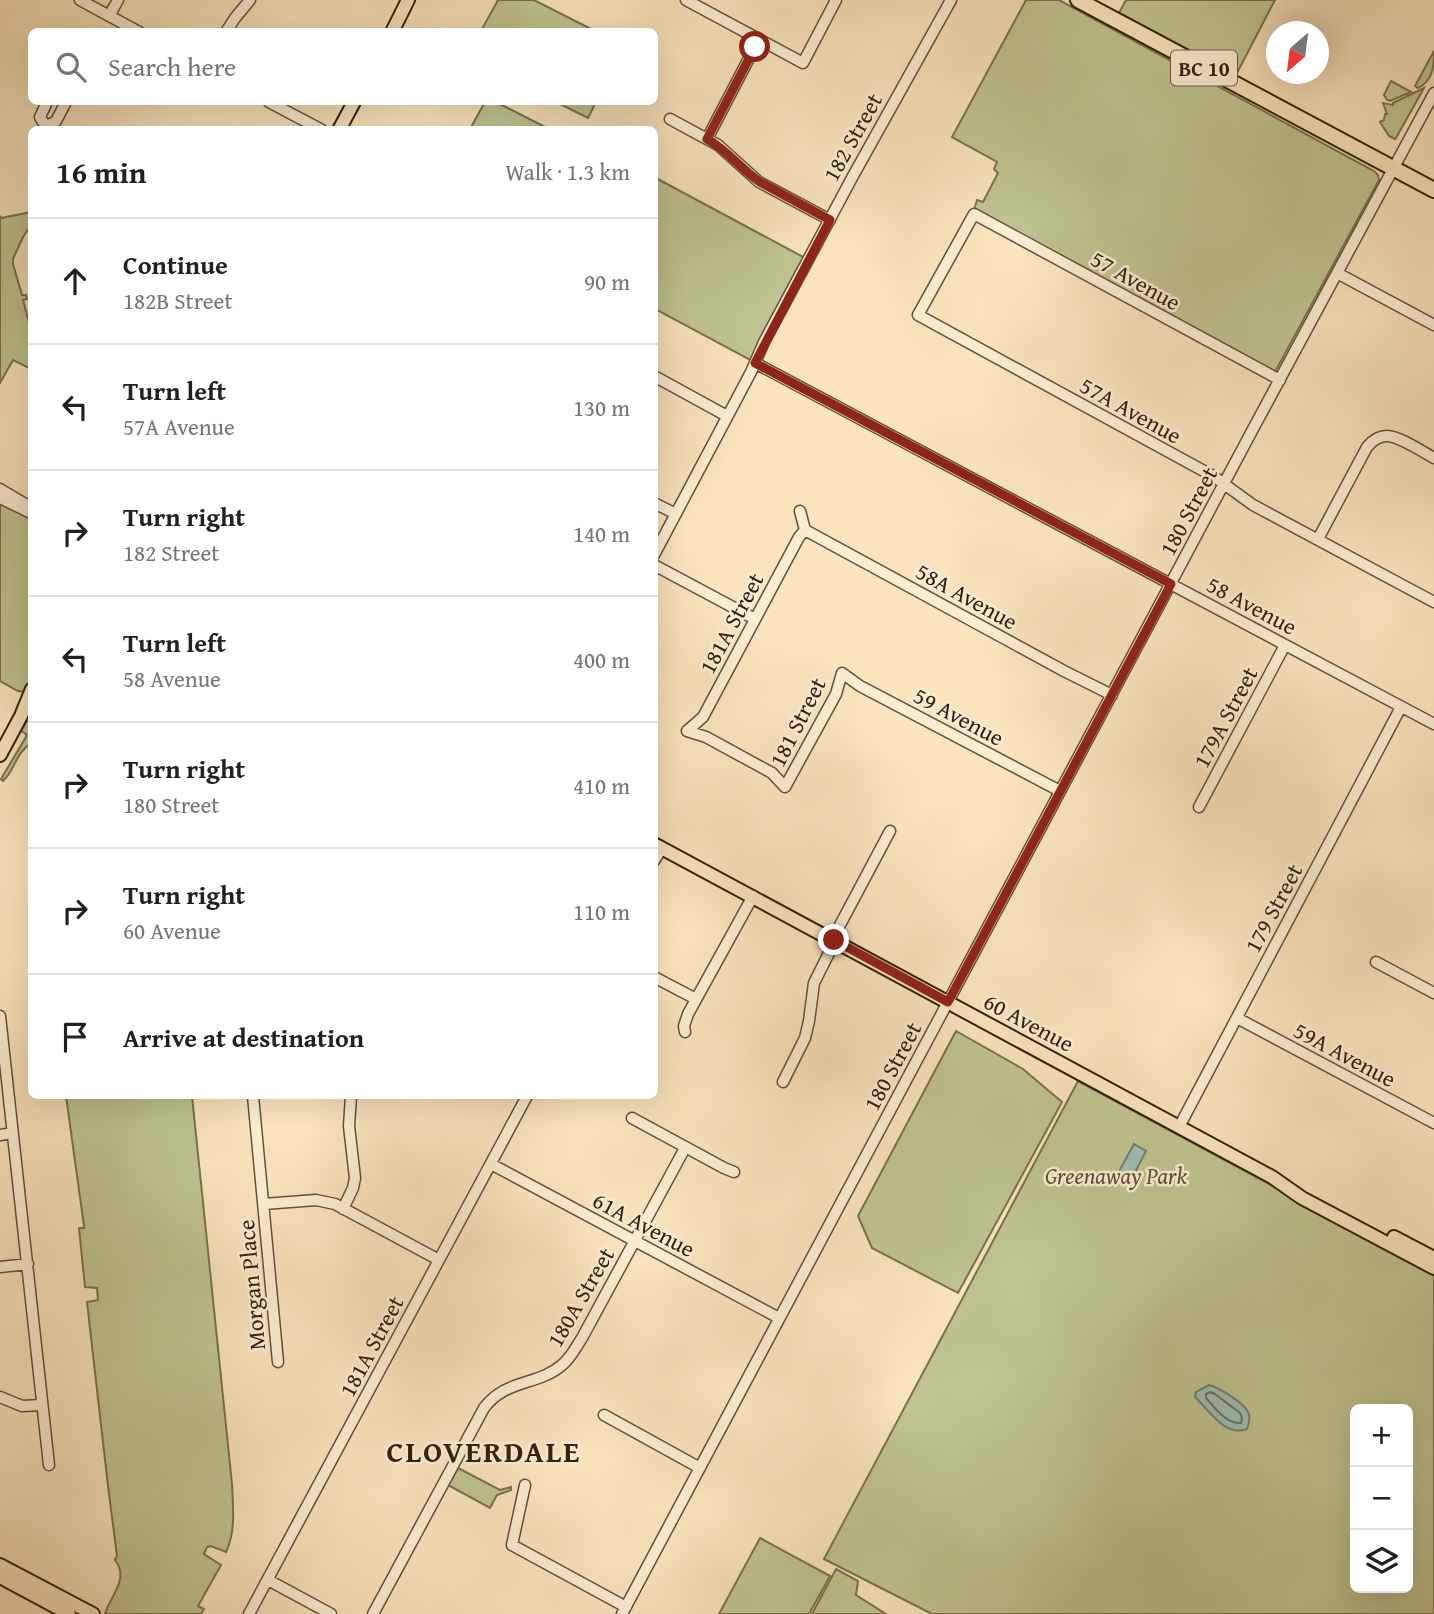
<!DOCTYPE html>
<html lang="en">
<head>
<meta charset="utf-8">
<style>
	:root { --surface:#fff; --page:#f6f6f6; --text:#202124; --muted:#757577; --line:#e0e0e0 }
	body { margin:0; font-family:"Gentium Book Plus",serif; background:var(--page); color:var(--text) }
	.controls { position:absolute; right:21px; bottom:21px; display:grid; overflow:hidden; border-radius:10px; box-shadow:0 7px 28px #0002 }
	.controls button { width:63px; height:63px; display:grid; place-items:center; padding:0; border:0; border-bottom:2px solid var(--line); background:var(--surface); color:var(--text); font:35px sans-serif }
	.compass { position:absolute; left:1266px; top:21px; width:63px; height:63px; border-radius:50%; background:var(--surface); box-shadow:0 7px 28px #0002; rotate:208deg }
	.stop { position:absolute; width:21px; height:21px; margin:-16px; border:5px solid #8f2418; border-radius:50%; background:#fff }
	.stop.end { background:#8f2418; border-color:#fff; box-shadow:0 2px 7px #0008 }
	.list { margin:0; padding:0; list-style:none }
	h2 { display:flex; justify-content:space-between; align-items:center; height:91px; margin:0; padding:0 28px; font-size:30px }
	h2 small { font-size:23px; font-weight:400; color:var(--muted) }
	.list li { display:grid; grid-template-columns:46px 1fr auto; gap:21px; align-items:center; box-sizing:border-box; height:126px; padding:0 28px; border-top:2px solid var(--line) }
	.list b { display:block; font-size:26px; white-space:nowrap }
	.list p { margin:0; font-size:23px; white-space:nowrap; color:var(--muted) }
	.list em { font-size:23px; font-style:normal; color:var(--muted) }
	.icon { flex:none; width:38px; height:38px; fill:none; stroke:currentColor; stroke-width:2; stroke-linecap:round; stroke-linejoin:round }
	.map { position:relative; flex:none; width:1434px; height:1614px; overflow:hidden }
	.search { position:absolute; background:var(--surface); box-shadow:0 7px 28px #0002; left:28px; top:28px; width:630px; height:77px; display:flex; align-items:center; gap:18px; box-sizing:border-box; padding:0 24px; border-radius:10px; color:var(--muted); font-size:26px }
	.panel { position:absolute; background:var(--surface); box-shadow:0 7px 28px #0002; left:28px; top:126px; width:630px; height:973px; border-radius:10px }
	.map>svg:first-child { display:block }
	.green { fill:#bfc490; stroke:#78724e; stroke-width:2; fill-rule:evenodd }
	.water { fill:#9ebeb6; stroke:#737e72; stroke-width:2 }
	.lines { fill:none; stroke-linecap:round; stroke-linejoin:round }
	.shore { stroke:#686e62; stroke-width:2 }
	.minor-casing { stroke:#645039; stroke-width:13 }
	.major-casing { stroke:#321f0d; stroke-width:16 }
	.highway-casing { stroke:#321f0d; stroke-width:18 }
	.minor { stroke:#fbedd4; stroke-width:10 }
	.major { stroke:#f9e4bd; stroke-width:12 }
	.highway { stroke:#f9e4bd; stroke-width:14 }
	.route { stroke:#8f2418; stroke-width:9 }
	.labels { text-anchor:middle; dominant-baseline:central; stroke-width:5; stroke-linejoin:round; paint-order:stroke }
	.shield { fill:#fbedd4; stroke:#6e5d49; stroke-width:2 }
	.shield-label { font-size:21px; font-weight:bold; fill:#321f0d }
	.street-label { font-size:23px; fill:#321f0d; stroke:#fbedd4 }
	.park-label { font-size:23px; font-style:italic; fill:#5c5134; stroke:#fbedd4 }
	.district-label { font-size:30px; font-weight:bold; letter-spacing:2px; fill:#321f0d; stroke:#fbedd4 }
</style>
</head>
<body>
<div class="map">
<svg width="1434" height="1614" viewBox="0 0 1434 1614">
	<rect width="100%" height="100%" fill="#f9e4bd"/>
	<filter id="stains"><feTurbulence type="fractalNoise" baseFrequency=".00286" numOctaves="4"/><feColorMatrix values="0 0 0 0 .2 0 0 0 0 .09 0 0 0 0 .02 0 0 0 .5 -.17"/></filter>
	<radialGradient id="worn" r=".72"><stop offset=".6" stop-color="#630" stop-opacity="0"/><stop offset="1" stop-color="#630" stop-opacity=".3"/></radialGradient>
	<path class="green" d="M498 0H534L595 31H481Z
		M1026 0H1059L1374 171 1378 175 1379 180 1275 372 974 210 977 200 983 202 998 173 994 169 997 162 952 137Z
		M1126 0H1275L1236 75 1119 13Z
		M1434 51C1434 66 1433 81 1418 88L1415 86Z
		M1391 81 1411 92 1390 101 1387 100 1384 95Z
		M1424 88 1396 138 1395 139 1389 136 1380 122 1384 120 1385 114H1387L1383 103 1393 105V103Z
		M485 102H496L549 129H470Z
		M556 102H596L588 118Z
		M654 177 805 258 752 361 655 309Z
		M31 212V225L23 237 13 259V264L22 295H26L27 299 23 300 31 330V369L13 360 0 383V216L1 218Z
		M0 502 31 520 32 681 25 692 18 691 0 681Z
		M31 713V743C14 755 16 769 3 781L1 779 26 737V734L21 731Z
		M956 1031 1023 1069 1062 1102 958 1293 872 1248 858 1216Z
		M1078 1081 1434 1273V1614H932L824 1559ZM1355 1409H1408V1588H1355Z
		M66 1096H192L232 1484C233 1507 236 1531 226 1552L211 1546 207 1547 204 1554 221 1565 198 1606 204 1609 201 1614H105C110 1596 130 1579 115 1560L117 1556 108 1486 87 1302 98 1300 97 1288 85 1287 79 1228H84V1226Z
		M458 1468 500 1490 511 1487V1490L497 1495 490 1508 448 1485Z
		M760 1538 830 1576 809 1614H719Z
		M836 1569 858 1581 856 1595 886 1614H812Z"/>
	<path class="water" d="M1134 1144 1146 1151 1129 1184 1116 1177Z
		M1209 1385C1218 1387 1244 1403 1248 1412 1251 1418 1249 1424 1247 1429 1226 1437 1211 1413 1198 1400L1195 1397 1196 1392Z"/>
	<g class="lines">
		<path class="shore" d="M1210 1392 1215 1394 1240 1413 1242 1418 1241 1423C1226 1424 1215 1408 1206 1398V1394Z"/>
		<defs>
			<path id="minor" d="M80 0 139 32
				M686 0 803 63 836 0
				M109 16 118 0
				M226 32 235 18 250 0
				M47 102 40 117 44 124 49 125 56 121 66 102
				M269 102 322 130
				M670 119 718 145 759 182 830 220
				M707 139 759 39
				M1337 273 1434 325
				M755 363 1434 724
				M654 376 727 416
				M1280 380 974 214 918 315 1213 476 1253 505 1434 602
				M0 489 32 508
				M0 498 31 513
				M654 503 676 514
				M800 511 805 530
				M805 530 1064 671 1112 695
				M1318 539 1367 447C1372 441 1378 436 1387 436 1399 436 1423 452 1434 458
				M654 555 751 372 764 342 853 176 951 0
				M654 565 755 619
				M687 731 706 737 772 773 785 787 836 694 842 673 860 686 1060 791
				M687 731 703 717 799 537 805 530
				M1199 807 1285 645
				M654 861 662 848
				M1376 962 1434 993
				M654 977 696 999
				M0 1016 49 1465
				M1237 1018 1434 1123
				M685 1032 684 1026 688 1014 753 896
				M783 1082 805 1038 809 1021 814 983 830 951 840 925 890 831
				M253 1096 278 1362
				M632 1118 724 1168 734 1172
				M1179 1127 1401 707
				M0 1135 13 1133
				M491 1164 779 1318
				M264 1204 316 1200 335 1204 439 1260
				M343 1209 353 1188 355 1178 349 1126 351 1096
				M0 1267 28 1264
				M0 1397 22 1406 42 1405
				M604 1415 700 1468
				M525 1485 512 1545 626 1607
				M268 1580 331 1614
				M249 1614 527 1096
				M373 1614 484 1408C505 1379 538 1386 562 1365 571 1358 576 1347 582 1338L685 1148
				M622 1614 1253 429 1434 93"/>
			<path id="major" d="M392 32 408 0
				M339 130 354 102
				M0 755 21 716 32 689
				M654 844 1272 1177 1302 1198 1434 1268
				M1394 1237 1434 1258
				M0 1565 93 1614
				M0 1577 69 1614"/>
			<path id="highway" d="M1078 0 1434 190"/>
		</defs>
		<use href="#minor" class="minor-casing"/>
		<use href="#major" class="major-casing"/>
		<use href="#highway" class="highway-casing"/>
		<use href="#minor" class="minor"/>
		<use href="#major" class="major"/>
		<use href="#highway" class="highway"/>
	</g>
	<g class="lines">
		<path class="route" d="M755 47 707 139C728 151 741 169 760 182L830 220 755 363 1171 584 948 1002 834 940"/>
	</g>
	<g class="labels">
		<rect class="shield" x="1171" y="50.5" width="66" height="35" rx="5"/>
		<g class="shield-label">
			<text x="1204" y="68">BC 10</text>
		</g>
		<g class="street-label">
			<text transform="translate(852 137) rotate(-61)">182 Street</text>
			<text transform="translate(1136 280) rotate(29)">57 Avenue</text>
			<text transform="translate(1131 410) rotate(29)">57A Avenue</text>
			<text transform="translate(1188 511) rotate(-62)">180 Street</text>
			<text transform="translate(967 596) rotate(29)">58A Avenue</text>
			<text transform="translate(1252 605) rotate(28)">58 Avenue</text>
			<text transform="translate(731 623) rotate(-62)">181A Street</text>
			<text transform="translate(959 716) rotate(28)">59 Avenue</text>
			<text transform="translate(1225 717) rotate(-62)">179A Street</text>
			<text transform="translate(797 722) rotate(-63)">181 Street</text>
			<text transform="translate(1273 908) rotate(-62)">179 Street</text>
			<text transform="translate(1029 1022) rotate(28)">60 Avenue</text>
			<text transform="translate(1345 1054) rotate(28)">59A Avenue</text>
			<text transform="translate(892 1066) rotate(-62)">180 Street</text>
			<text transform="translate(644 1224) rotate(28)">61A Avenue</text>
			<text transform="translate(251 1285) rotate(-95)">Morgan Place</text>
			<text transform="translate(580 1297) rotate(-60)">180A Street</text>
			<text transform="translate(371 1346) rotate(-62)">181A Street</text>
		</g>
		<g class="park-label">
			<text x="1116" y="1175">Greenaway Park</text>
		</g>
		<g class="district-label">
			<text x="484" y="1451">CLOVERDALE</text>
		</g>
	</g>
	<rect width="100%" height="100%" filter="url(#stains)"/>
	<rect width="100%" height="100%" fill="url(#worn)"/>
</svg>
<div class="controls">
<button>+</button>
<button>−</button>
<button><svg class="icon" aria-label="layers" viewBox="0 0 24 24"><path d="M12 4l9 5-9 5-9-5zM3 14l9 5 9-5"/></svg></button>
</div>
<svg class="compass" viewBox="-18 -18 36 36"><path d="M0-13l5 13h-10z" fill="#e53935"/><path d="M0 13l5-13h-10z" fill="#757577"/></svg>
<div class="stop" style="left:755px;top:47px"></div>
<div class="stop end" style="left:834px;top:940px"></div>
<div class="search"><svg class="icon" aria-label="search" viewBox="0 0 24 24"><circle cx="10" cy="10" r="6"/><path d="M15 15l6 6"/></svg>Search here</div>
<section class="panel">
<h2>16 min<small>Walk · 1.3 km</small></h2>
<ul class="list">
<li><svg class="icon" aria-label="ahead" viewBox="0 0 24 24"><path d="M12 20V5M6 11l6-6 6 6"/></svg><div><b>Continue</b><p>182B Street</p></div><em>90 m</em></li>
<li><svg class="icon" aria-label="left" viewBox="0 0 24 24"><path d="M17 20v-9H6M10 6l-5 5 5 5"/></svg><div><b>Turn left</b><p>57A Avenue</p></div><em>130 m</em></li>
<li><svg class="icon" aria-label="right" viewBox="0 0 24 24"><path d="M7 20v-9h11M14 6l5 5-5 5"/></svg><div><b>Turn right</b><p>182 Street</p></div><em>140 m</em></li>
<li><svg class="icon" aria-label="left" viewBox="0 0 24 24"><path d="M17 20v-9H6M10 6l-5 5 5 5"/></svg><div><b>Turn left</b><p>58 Avenue</p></div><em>400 m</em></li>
<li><svg class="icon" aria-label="right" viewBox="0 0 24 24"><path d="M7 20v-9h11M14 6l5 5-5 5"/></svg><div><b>Turn right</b><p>180 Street</p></div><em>410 m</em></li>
<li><svg class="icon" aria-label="right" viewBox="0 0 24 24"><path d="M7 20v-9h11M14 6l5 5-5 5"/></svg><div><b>Turn right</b><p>60 Avenue</p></div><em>110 m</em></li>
<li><svg class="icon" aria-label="arrive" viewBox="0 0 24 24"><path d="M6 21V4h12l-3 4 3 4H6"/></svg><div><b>Arrive at destination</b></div></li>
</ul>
</section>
</div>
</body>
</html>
